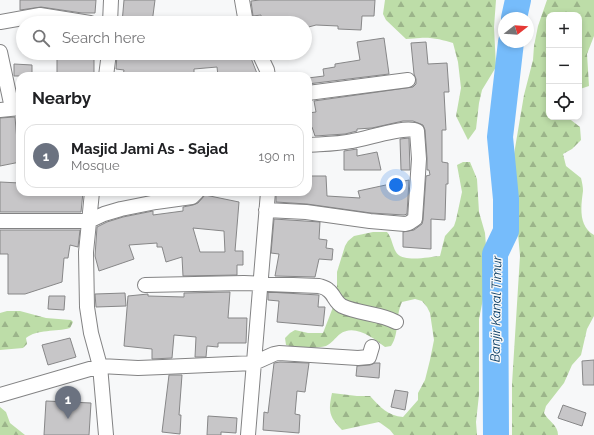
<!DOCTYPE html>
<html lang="en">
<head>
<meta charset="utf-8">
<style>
	:root { --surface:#fff; --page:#f2f2f2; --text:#202124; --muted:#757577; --line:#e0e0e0; --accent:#ea580c }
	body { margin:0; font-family:Raleway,sans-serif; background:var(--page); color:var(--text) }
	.controls { position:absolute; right:12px; top:12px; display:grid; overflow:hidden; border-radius:8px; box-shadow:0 2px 6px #0003 }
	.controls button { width:36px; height:36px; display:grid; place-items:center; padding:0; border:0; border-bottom:1px solid var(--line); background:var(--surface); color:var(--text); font:20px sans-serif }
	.compass { position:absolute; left:498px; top:12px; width:36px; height:36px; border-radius:50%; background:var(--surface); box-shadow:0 2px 6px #0003; rotate:73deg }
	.you { position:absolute; left:396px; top:185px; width:14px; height:14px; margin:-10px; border:3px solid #fff; border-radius:50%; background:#1a73e8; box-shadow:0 0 0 6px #1a73e833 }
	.badge { display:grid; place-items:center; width:26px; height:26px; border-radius:50%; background:var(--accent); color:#fff; font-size:13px; font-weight:700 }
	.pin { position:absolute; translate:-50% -33px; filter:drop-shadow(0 1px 2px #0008) }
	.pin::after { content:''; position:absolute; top:21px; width:14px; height:12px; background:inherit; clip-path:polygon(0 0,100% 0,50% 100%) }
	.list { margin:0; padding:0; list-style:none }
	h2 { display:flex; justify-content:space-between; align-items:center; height:52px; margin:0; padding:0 16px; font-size:17px }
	h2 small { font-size:13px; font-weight:400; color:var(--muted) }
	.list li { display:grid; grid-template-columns:26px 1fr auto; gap:12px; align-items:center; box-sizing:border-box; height:64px; margin:0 8px 8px; padding:0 8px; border:1px solid var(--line); border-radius:12px }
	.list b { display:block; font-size:15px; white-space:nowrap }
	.list p { margin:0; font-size:13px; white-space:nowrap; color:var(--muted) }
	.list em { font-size:13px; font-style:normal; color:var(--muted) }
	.icon { flex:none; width:22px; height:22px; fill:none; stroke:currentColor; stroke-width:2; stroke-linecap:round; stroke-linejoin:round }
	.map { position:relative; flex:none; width:594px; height:435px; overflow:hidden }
	.search { position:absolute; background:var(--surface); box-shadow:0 2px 6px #0003; left:16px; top:16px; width:296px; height:44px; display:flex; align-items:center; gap:10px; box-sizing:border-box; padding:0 14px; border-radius:22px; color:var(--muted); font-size:15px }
	.panel { position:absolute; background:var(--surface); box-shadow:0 2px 6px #0003; left:16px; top:72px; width:296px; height:124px; border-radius:12px }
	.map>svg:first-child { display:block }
	.forest { fill:url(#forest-firs) }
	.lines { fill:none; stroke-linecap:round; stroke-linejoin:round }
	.river { stroke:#76bcfb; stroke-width:26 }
	.building { fill:#c7c6c8; stroke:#878788; fill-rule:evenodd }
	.minor-casing { stroke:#838384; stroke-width:16 }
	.minor { stroke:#fff; stroke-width:14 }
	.labels { text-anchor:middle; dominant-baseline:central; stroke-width:3; stroke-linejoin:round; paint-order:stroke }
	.water-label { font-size:13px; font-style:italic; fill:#00355d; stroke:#f7f8f9 }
</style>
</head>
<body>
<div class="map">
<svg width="594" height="435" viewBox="0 0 594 435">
	<defs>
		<pattern id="forest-firs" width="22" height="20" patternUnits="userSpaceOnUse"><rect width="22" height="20" fill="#bddda8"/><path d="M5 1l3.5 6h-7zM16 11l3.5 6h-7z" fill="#9bb48a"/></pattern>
	</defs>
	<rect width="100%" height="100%" fill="#f7f8f9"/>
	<path class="forest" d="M385 0H496L494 27 496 67 482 90 479 103 476 129 468 140 456 116 461 88 458 62 453 43C443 40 431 37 420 38 415 38 411 39 406 39L386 20 383 14Z
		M547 0H594V36L587 54 589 86 580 89H579V15H549V117H567L580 127 581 140 572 149 563 154 566 166 581 178C582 182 583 187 583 191 581 206 578 226 594 235V316L587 329 581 355 572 365 564 383 546 406 544 413C548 421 558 425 558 435H512V384L520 256 512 166 524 95 533 60 534 46 538 26Z
		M463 162H470L477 179 479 212 485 233 486 246 487 279 479 319V395L476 422 477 435H394L390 430 379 422 342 430C329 416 328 412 332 393L357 396H370C380 407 388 416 403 417L418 400V393L425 380 430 360 434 340 430 313 427 307 422 301 415 299 402 302C395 316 400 333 391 346L385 347C374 338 354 323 340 334 335 338 332 343 326 346 317 349 295 348 286 345L285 338 290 333 295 330 308 333H323L335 302 337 286V272L345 246 348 241 354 236 373 232H387C392 238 392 245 396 252 402 263 429 257 440 256L445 236 454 226 456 220 462 192 457 165Z
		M7 311H20L46 318 71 320 73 322 70 328C56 332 37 329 26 338L27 344 23 348 0 350V313Z
		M0 407 6 412 10 423 25 435H0Z"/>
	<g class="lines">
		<path class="river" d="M514 18 518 0
			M496 435 495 254 506 231V199L500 137 511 42"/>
	</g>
	<path class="building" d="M20 0H96L95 13H82L41 7 20 10Z
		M124 0H155L152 23H122Z
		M260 0H375L374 16H362L361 30 338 29V26L316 25 305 28V23H261V15L253 16 251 1Z
		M384 38 389 74 308 84V78L324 76 323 69 335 67V64L360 60 357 42Z
		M426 42 428 64 447 63 449 92H444L446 130H442V162L448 163V184H446L445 220 431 219V249L403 247V232L414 230 422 224 423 220 426 176 430 175 429 170H427V158L425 130 423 125 413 121H403L372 128 357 129V131L345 134 315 136 312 127 308 128V113L316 112 314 101 413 87 416 84V79L414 74 411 43Z
		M57 53H94V76H57Z
		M145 53H249L258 76H218L217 67 194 69V76H123L124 70 116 69 117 55 144 59Z
		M14 64 32 65V76H14Z
		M15 117 17 141H18L20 149V162L0 166V118Z
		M409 138 410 170H401L400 139Z
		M357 149V156L377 152 381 170H344V151Z
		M308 176H326L327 196 360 198 358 191 409 180 407 214 404 215 371 213 307 204 276 202V195L308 192Z
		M0 182 20 183V192H83L81 212H0Z
		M205 195 239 202 235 251H243V265H237V275L183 276 182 257 166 262 162 247H157V243L129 245 134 259 99 271 95 256 97 227 107 222 123 217 153 211V215L183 211V207L193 205 198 203ZM193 228 224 231 225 252H200Z
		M274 219 320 222 319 239 327 240 326 248 333 249 332 260 319 259 315 277 275 276 279 254 271 253Z
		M0 230H80L78 247 70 245 68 258H64L62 282 25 294H8V254H0Z
		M230 292 228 318H247L246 343H218V347L207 346 206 357H195L196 337 174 335 172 358 152 359V349L124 346 128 296 148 294V296L184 297V293Z
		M268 292 319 295 318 307H325L323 326 277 322 279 301 268 300Z
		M125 293 126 306 96 307 95 294Z
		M49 296H65L64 310 48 309Z
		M70 338 76 357 48 365 42 345Z
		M594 360V385H583L582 361Z
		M280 362 309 363 305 392 297 391 295 414 300 415 299 433 263 430 264 412 268 413 274 363Z
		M375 363H380L379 378 356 376 357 366 370 365Z
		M169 375H182L179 415H181L180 434 162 432Z
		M395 390 408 392 405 410 391 407Z
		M46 401 91 403 89 435H44Z
		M563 405 586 413 582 426 558 418Z
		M208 416 237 418 236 433 221 432V435H207Z"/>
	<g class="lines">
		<defs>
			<path id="minor" d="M242 0 246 23
				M0 22 40 15 90 23
				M110 23 111 0
				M0 52 12 108
				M259 53 267 70 268 76
				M106 76 109 53
				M308 93 408 80
				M0 110 20 108
				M92 192 86 252 87 307 91 333 100 366 106 435
				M266 210 306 212 370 221 405 224 409 223 415 219 419 159 417 131C405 125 367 139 352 141 338 144 323 144 308 145
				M0 221H89L104 214 121 209 156 202 192 197 197 192
				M145 285 244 283 319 286C322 287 326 288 328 290 334 294 335 302 342 306 359 314 380 313 396 322
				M0 395 100 366 138 368 163 367 254 363 274 354 279 353 358 358 369 357 372 347
				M248 435 268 192"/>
		</defs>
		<use href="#minor" class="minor-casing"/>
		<use href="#minor" class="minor"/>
	</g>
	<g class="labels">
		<g class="water-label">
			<text transform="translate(496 309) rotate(-89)">Banjir Kanal Timur</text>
		</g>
	</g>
</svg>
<div class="controls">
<button>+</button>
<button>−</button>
<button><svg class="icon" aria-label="locate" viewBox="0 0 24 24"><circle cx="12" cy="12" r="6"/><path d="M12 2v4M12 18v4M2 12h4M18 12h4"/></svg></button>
</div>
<svg class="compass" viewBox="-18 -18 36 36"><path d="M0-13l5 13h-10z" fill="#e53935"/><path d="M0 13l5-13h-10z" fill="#757577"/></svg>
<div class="you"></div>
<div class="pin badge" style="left:68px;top:419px;background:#6b7280">1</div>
<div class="search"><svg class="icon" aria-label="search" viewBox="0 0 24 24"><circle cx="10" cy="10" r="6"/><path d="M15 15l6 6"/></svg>Search here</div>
<section class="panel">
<h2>Nearby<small></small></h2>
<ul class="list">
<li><span class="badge" style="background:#6b7280">1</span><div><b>Masjid Jami As - Sajad</b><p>Mosque</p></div><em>190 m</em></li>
</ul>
</section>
</div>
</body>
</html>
